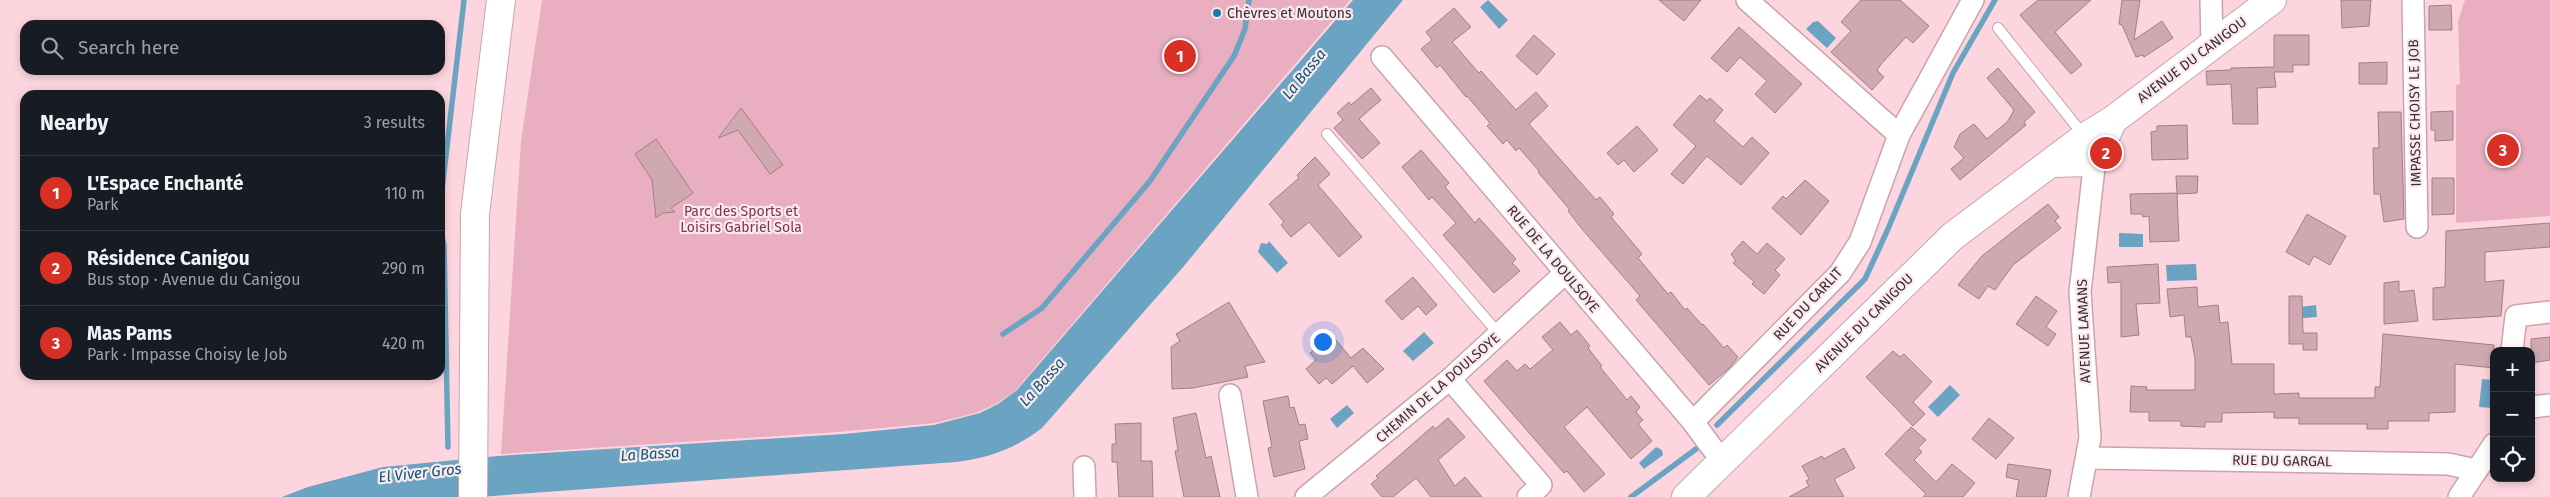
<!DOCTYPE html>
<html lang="en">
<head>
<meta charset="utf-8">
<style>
	:root { --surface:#171b24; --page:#242831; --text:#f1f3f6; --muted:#9ea1a6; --line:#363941; --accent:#d93025 }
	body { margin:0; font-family:"Fira Sans",sans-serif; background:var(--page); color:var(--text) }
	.controls { position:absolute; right:15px; bottom:15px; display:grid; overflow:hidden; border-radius:10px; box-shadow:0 2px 8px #0003 }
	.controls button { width:45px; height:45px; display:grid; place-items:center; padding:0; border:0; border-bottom:1px solid var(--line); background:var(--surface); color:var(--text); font:25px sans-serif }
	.you { position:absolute; left:1322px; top:341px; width:18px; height:18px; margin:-12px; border:4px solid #fff; border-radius:50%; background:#1a73e8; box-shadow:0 0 0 8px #1a73e833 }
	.badge { display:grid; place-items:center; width:32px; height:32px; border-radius:50%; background:var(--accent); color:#fff; font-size:16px; font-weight:700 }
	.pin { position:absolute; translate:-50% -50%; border:2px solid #fff; box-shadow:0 1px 5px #0006 }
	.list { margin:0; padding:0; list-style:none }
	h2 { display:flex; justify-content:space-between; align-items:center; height:65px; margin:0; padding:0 20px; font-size:21px }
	h2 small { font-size:16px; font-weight:400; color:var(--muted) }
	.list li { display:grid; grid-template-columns:32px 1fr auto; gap:15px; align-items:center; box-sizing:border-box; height:75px; padding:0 20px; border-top:1px solid var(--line) }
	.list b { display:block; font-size:19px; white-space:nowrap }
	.list p { margin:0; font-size:16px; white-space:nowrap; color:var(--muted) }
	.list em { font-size:16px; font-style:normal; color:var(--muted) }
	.icon { flex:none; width:28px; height:28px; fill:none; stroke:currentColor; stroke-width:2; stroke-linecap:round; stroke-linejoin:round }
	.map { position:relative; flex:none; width:2550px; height:497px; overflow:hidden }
	.search { position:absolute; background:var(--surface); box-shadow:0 2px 8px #0003; left:20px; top:20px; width:425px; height:55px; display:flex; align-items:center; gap:12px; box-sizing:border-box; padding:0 18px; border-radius:15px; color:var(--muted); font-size:19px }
	.panel { position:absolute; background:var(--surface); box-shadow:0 2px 8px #0003; left:20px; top:90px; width:425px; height:290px; border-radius:15px }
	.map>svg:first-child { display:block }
	.green { fill:#e9aebf }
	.water { fill:#6ba3c2 }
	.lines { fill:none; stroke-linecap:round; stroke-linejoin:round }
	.stream { stroke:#6ba3c2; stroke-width:5.5 }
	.building { fill:#cfa8b2; stroke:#a27e88 }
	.lane-casing { stroke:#caa3ad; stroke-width:12 }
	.street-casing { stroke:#caa3ad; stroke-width:24 }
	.secondary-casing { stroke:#caa3ad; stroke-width:30 }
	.lane { stroke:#fff; stroke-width:10 }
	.street { stroke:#fff; stroke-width:21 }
	.secondary { stroke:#fff; stroke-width:28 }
	.poi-dot { fill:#187aa6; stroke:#fae9ed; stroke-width:2 }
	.labels { text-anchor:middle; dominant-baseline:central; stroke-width:4.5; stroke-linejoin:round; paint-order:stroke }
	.poi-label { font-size:14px; fill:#3b2c30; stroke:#fae9ed; text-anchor:start }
	.street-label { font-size:14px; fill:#3b2c30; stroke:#fae9ed }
	.park-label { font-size:14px; fill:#7d344d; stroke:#fae9ed }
	.water-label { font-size:15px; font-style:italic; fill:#0b5474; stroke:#fae9ed }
</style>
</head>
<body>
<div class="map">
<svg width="2550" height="497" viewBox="0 0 2550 497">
	<rect width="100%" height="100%" fill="#fdd5df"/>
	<path class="green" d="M542 0H1350L1015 391 994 405 975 413 935 423 838 432 501 454 521 141Z
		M2465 0H2550V216L2456 223V85L2460 84 2458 21Z"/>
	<path class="water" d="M1353 0H1403L1184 266 1042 428C1014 449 990 458 956 462L479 497H282L308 487 383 467 498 456 844 434 934 425 980 413 998 404 1017 390Z
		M1488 0 1508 20 1499 29 1480 7Z
		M1818 21 1836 38 1827 48 1806 29 1813 22Z
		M2119 233 2143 234V247H2119Z
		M1269 241 1288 263 1277 273 1258 252 1261 243 1267 244Z
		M2196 264 2197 280 2167 281 2166 265Z
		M2316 305 2317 317 2292 319 2291 308Z
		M1424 332 1434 343 1413 361 1403 351Z
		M2482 379 2494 380 2493 408 2479 407Z
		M1950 385 1960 395 1938 417 1928 407Z
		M1347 405 1354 413 1337 428 1330 419Z
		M1656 447 1662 450 1663 455 1644 469 1639 463Z"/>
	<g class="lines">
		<path class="stream" d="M440 207 464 0
			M440 228 444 245 448 447
			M1003 334 1042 308 1150 181 1234 56 1245 29 1249 0
			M1717 425 1865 279 1888 229 1953 73 1995 0
			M1631 497 1696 449"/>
	</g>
	<path class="building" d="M1659 0H1701L1684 21Z
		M1861 0H1900L1929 26 1913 43 1906 37 1882 63 1877 70 1884 77 1872 90 1831 52 1851 31 1841 22Z
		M2038 0H2091L2055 32 2082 65 2071 74 2020 15Z
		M2122 0H2140L2134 40 2162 21 2173 38 2144 57 2143 55 2136 57 2122 25 2119 24Z
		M2341 0H2371L2369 26 2342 28Z
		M2451 5 2452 30H2429V6Z
		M1454 8 1471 27 1452 42 1479 73 1481 71 1516 110 1536 92 1548 106 1529 124 1596 200 1600 197 1614 214 1611 217 1642 254 1638 258 1668 294 1671 292 1685 310 1687 308 1702 325 1703 324 1724 348 1727 345 1738 357 1729 368 1709 385 1636 300 1640 296 1582 229 1568 211 1570 210 1538 172 1539 171 1519 148 1516 151 1507 140 1503 144 1487 126 1490 123 1467 96 1466 97 1440 65 1437 68 1421 49 1432 40 1426 32Z
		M1739 27 1802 84 1775 113 1755 94 1767 81 1740 57 1727 72 1711 58Z
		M1534 35 1555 54 1537 75 1516 56Z
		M2274 35H2309V65H2293V72H2274L2276 87 2257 88 2258 124H2233L2231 84 2207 85 2206 71 2231 70V68L2274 67Z
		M2387 62V84H2359V63Z
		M1998 68 2035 112 2024 122 2026 125 1960 180 1951 169 1964 158 1954 147 1960 134 1974 124 1987 139 2008 121 2014 110 1987 78Z
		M1371 88 1381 100 1359 119 1380 143 1362 159 1334 128 1343 120 1337 113 1349 102 1351 105Z
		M1700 95 1707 101 1710 98 1723 110 1714 121 1743 147 1752 137 1769 153 1741 185 1707 156 1683 184 1671 174 1696 146 1673 125Z
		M741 108 783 165 770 174 738 130 718 138Z
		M2453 111V140L2435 141V130H2431V112Z
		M2378 112H2401L2404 219 2384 222 2380 194H2374L2373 148H2379Z
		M2187 125 2188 159 2152 160 2151 132 2157 131V126Z
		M1637 126 1658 150 1634 172 1624 160 1618 165 1607 153Z
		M656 139 693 193 671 208 675 212 663 213 656 218 652 180 635 154Z
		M1421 150 1449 183 1445 187 1475 223 1479 218 1516 259 1512 263 1520 271 1494 293 1443 235 1456 223 1432 197 1429 200 1402 167Z
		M1315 157 1330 174 1318 185 1362 237 1339 257 1309 222 1291 237 1281 225 1284 222 1269 204 1299 178 1297 175Z
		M2176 176H2198L2197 193 2177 194 2179 241 2150 242 2149 216 2143 217 2142 214H2131L2130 194 2177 193Z
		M2432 178H2454V214L2432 215Z
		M1805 180 1829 201 1801 235 1772 208 1783 196 1786 199Z
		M2048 204 2059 217 2055 221 2061 228 2013 265 1995 290 1988 286 1979 299 1958 285 1982 256Z
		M2307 214 2346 236 2330 265 2314 256 2309 265 2286 252Z
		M2550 223V247L2485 252V282L2504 280 2501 316 2433 320V288L2445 287 2446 231Z
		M1743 241 1757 254 1767 243 1785 259 1775 270 1780 275 1764 294 1752 284 1754 282 1733 263 1736 261 1731 254Z
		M2158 264 2160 303 2136 304 2139 335 2121 337V282L2108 283 2107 267Z
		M1413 277 1437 305 1426 315 1418 306 1402 320 1385 301Z
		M2399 281V292L2414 290 2418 321 2384 324V283Z
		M2197 287 2198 307 2218 305 2220 323 2228 322 2232 364H2274V394L2299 393V398H2375V387H2380L2383 334 2494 345V368L2455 364V412L2429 413V421H2388V429H2367V424H2299V418H2274V412L2222 413V422H2205V427L2181 426V421H2149V412H2130L2131 386 2147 387 2146 390H2195V359L2191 337H2186L2184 315 2170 317 2167 289Z
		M2036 296 2057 311 2046 327 2056 334 2048 346 2016 324Z
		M2289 296H2302L2303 333H2317V350H2303V344H2289Z
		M1229 302 1265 362 1245 366 1248 377 1193 388 1172 389 1171 347 1180 341 1176 334Z
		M1560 322 1571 335 1577 330 1590 346 1588 348 1602 366 1600 367 1627 400 1631 396 1640 407 1636 412 1643 420 1638 424 1652 441 1631 459 1587 407 1564 427 1605 474 1584 492 1567 471 1564 473 1484 381 1507 360 1517 371 1525 364 1530 369 1553 350 1542 337Z
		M1332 335 1351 358 1363 348 1384 369 1367 383 1353 366 1332 384 1326 378 1319 384 1306 369 1316 360 1310 353Z
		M2550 337V360L2531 363V339Z
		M1893 351 1900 357 1904 354 1932 382 1913 402 1925 414 1913 426 1866 377Z
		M1288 396 1290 408 1294 407 1299 425 1305 424 1308 439 1299 441 1305 469 1274 477 1268 448 1272 447 1263 401Z
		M1196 413 1206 458 1211 456 1220 497H1184L1175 451H1178L1173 418Z
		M1448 418 1465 437 1438 460 1455 486 1465 477 1482 497H1431L1416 478 1393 497H1382L1371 484 1378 478 1376 476 1433 426 1435 429Z
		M1989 418 2014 438 1996 459 1972 439Z
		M1141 423V461H1152L1153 497H1119L1117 462H1112V444H1116L1115 424Z
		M1911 427 1926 440 1918 448 1922 452 1914 460 1936 482 1952 464 1975 483 1963 497H1923L1926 494 1885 454Z
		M1844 448 1855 468 1834 479 1844 497H1789L1809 486 1806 481 1809 479 1802 466 1822 456 1824 459Z
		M2008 464 2051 470 2046 497H2016L2019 480 2006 477Z"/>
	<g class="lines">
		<defs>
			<path id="lane" d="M1998 28 2085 137
				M1327 134 1499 334"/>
			<path id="street" d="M1747 0 1899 135
				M2211 0 2212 45
				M2413 0 2417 227
				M1382 57 1693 422 1713 449 1725 460
				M2512 351 2516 316 2550 312
				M1450 379 1541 485 1528 497
				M1230 395 1247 497
				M2531 407 2550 405
				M1693 422 1840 273 1860 242 1899 135 1973 0
				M2087 458 2448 464 2476 470
				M1084 467 1085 497
				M1306 497 1450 379 1565 273
				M2079 497 2090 438 2080 292 2095 159 2090 148
				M2459 497 2494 444"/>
			<path id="secondary" d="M2054 163 2087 162 2095 159 2113 120
				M473 497 475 214 501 0
				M1686 497 1953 236 2085 137 2113 120 2272 0"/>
		</defs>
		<use href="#lane" class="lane-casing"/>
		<use href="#street" class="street-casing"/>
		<use href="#secondary" class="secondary-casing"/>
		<use href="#lane" class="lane"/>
		<use href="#street" class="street"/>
		<use href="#secondary" class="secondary"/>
	</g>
	<circle class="poi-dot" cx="1217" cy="13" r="5"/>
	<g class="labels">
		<g class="poi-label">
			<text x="1227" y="13">Chèvres et Moutons</text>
		</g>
		<g class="street-label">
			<text transform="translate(2192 60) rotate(-37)">AVENUE DU CANIGOU</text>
			<text transform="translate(2415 113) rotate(-91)">IMPASSE CHOISY LE JOB</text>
			<text transform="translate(1553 259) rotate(50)">RUE DE LA DOULSOYE</text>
			<text transform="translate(1808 304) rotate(-47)">RUE DU CARLIT</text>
			<text transform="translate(1864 323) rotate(-45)">AVENUE DU CANIGOU</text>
			<text transform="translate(2084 331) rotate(-92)">AVENUE LAMANS</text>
			<text transform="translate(1438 388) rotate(-41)">CHEMIN DE LA DOULSOYE</text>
			<text transform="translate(2282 461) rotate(1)">RUE DU GARGAL</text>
		</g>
		<g class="park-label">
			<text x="741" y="211">Parc des Sports et<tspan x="741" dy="16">Loisirs Gabriel Sola</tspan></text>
		</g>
		<g class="water-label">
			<text transform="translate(1304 74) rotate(-51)">La Bassa</text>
			<text transform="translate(1042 382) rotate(-48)">La Bassa</text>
			<text transform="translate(650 454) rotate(-4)">La Bassa</text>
			<text transform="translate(420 473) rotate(-6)">El Viver Gros</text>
		</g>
	</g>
</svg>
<div class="controls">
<button>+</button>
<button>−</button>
<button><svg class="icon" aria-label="locate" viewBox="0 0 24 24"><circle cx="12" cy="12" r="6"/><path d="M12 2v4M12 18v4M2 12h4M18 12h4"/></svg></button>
</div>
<div class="you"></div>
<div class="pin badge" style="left:1180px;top:56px">1</div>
<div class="pin badge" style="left:2106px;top:153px">2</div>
<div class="pin badge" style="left:2503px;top:150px">3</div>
<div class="search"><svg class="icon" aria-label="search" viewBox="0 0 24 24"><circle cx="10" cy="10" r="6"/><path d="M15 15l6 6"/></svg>Search here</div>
<section class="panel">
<h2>Nearby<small>3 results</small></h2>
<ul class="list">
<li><span class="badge">1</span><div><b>L'Espace Enchanté</b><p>Park</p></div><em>110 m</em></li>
<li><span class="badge">2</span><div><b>Résidence Canigou</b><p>Bus stop · Avenue du Canigou</p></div><em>290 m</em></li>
<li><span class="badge">3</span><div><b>Mas Pams</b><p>Park · Impasse Choisy le Job</p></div><em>420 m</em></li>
</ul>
</section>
</div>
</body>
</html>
